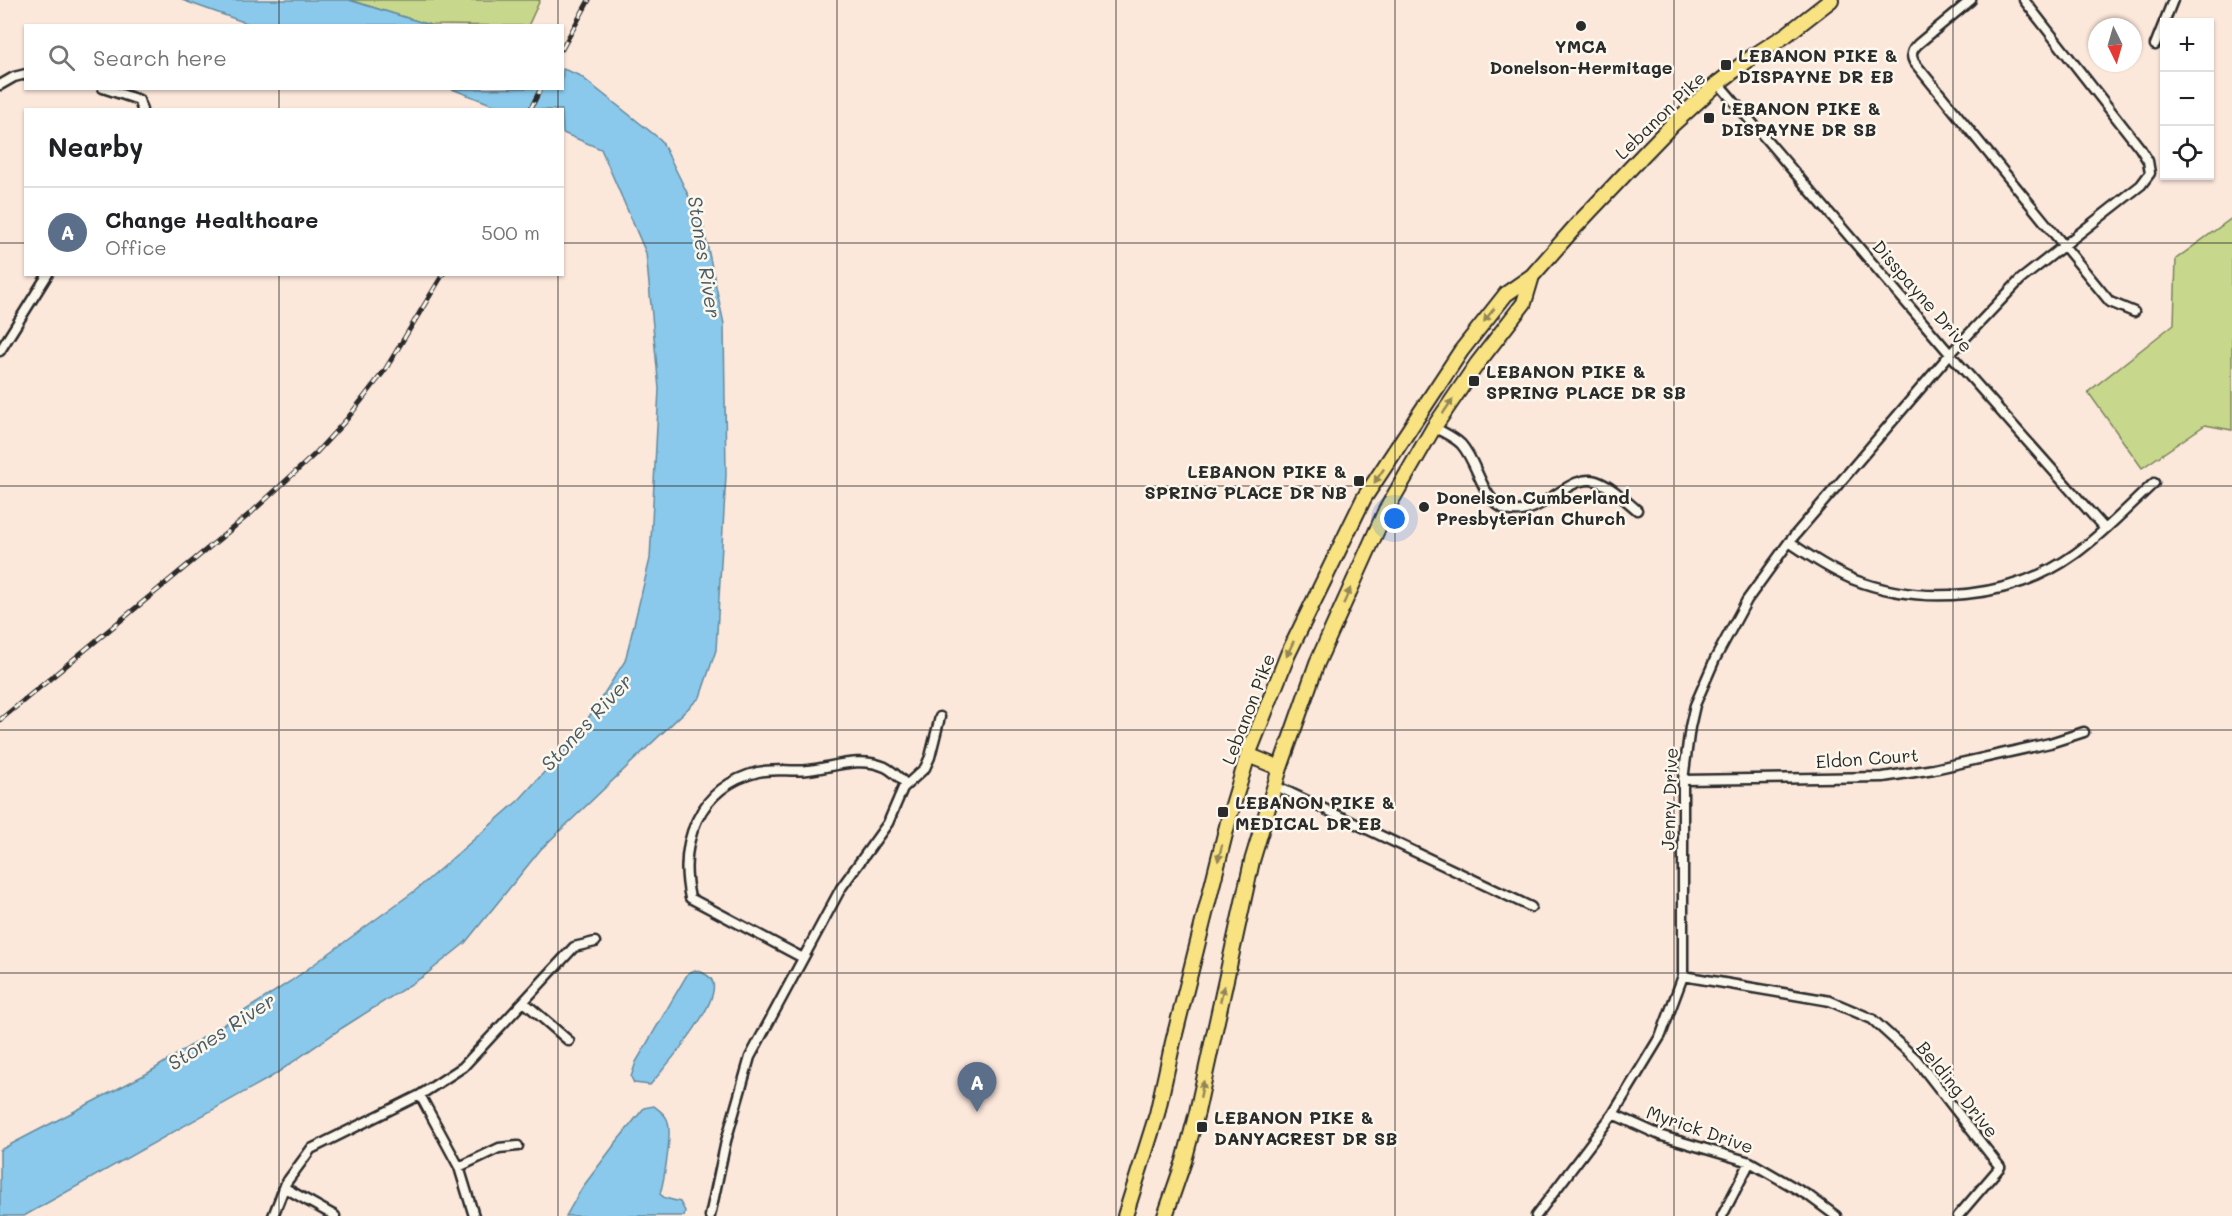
<!DOCTYPE html>
<html lang="en">
<head>
<meta charset="utf-8">
<style>
	:root { --surface:#fff; --page:#f2f2f2; --text:#202124; --muted:#757577; --line:#e0e0e0; --accent:#2b2b2b }
	body { margin:0; font-family:Mali,sans-serif; background:var(--page); color:var(--text) }
	.controls { position:absolute; right:18px; top:18px; display:grid; overflow:hidden; border-radius:0px; box-shadow:0 2px 4px #0004 }
	.controls button { width:54px; height:54px; display:grid; place-items:center; padding:0; border:0; border-bottom:2px solid var(--line); background:var(--surface); color:var(--text); font:30px sans-serif }
	.compass { position:absolute; left:2088px; top:18px; width:54px; height:54px; border-radius:50%; background:var(--surface); box-shadow:0 2px 4px #0004; rotate:175deg }
	.you { position:absolute; left:1395px; top:519px; width:21px; height:21px; margin:-15px; border:4px solid #fff; border-radius:50%; background:#1a73e8; box-shadow:0 0 0 9px #1a73e833 }
	.badge { display:grid; place-items:center; width:39px; height:39px; border-radius:50%; background:var(--accent); color:#fff; font-size:20px; font-weight:700 }
	.pin { position:absolute; translate:-50% -50px; filter:drop-shadow(0 2px 3px #0008) }
	.pin::after { content:''; position:absolute; top:32px; width:21px; height:18px; background:inherit; clip-path:polygon(0 0,100% 0,50% 100%) }
	.list { margin:0; padding:0; list-style:none }
	h2 { display:flex; justify-content:space-between; align-items:center; height:78px; margin:0; padding:0 24px; font-size:26px }
	h2 small { font-size:20px; font-weight:400; color:var(--muted) }
	.list li { display:grid; grid-template-columns:39px 1fr auto; gap:18px; align-items:center; box-sizing:border-box; height:90px; padding:0 24px; border-top:2px solid var(--line) }
	.list b { display:block; font-size:22px; white-space:nowrap }
	.list p { margin:0; font-size:20px; white-space:nowrap; color:var(--muted) }
	.list em { font-size:20px; font-style:normal; color:var(--muted) }
	.icon { flex:none; width:33px; height:33px; fill:none; stroke:currentColor; stroke-width:2; stroke-linecap:round; stroke-linejoin:round }
	.map { position:relative; flex:none; width:2232px; height:1216px; overflow:hidden }
	.search { position:absolute; background:var(--surface); box-shadow:0 2px 4px #0004; left:24px; top:24px; width:540px; height:66px; display:flex; align-items:center; gap:15px; box-sizing:border-box; padding:0 21px; border-radius:0px; color:var(--muted); font-size:22px }
	.panel { position:absolute; background:var(--surface); box-shadow:0 2px 4px #0004; left:24px; top:108px; width:540px; height:168px; border-radius:0px }
	.map>svg:first-child { display:block }
	.green { fill:#c7d88c; stroke:#79825c; stroke-width:1.5 }
	.water { fill:#8ac9eb; stroke:#648a9e; stroke-width:1.5 }
	.lines { fill:none; stroke-linecap:round; stroke-linejoin:round }
	.minor-casing { stroke:#2b2b2b; stroke-width:13 }
	.primary-casing { stroke:#2b2b2b; stroke-width:18 }
	.minor { stroke:#fbf7ec; stroke-width:8 }
	.primary { stroke:#f8e281; stroke-width:14 }
	.rail-casing { stroke:#2b2b2b; stroke-width:5 }
	.rail { stroke:#fbf7ec; stroke-width:3; stroke-dasharray:9; stroke-linecap:butt }
	.oneway { fill:#928656 }
	.grid { fill:none; stroke:#2b2b2b; stroke-width:1.5; stroke-opacity:0.55 }
	.poi-dot { fill:#2b2b2b; stroke:#fbf7ec; stroke-width:2 }
	.labels { text-anchor:middle; dominant-baseline:central; stroke-width:5; stroke-linejoin:round; paint-order:stroke }
	.poi-label { font-size:18px; font-weight:bold; fill:#2b2b2b; stroke:#fbf7ec; text-anchor:start }
	.street-label { font-size:18px; fill:#2b2b2b; stroke:#fbf7ec }
	.water-label { font-size:20px; font-style:italic; fill:#485a65; stroke:#fbf7ec }
</style>
</head>
<body>
<div class="map">
<svg width="2232" height="1216" viewBox="0 0 2232 1216">
	<rect width="100%" height="100%" fill="#fce7db"/>
	<filter id="ink" filterUnits="userSpaceOnUse"><feTurbulence type="fractalNoise" baseFrequency=".0167" numOctaves="2"/><feDisplacementMap in="SourceGraphic" scale="12" xChannelSelector="R" yChannelSelector="G"/><feConvolveMatrix kernelMatrix="1 2 1 2 8 2 1 2 1" color-interpolation-filters="sRGB"/></filter>
	<g filter="url(#ink)">
		<path class="green" d="M349 0H540L528 26 430 25Z
			M2232 218V430L2205 425 2142 468 2088 392 2174 324 2176 259Z"/>
		<path class="water" d="M182 0H349L430 25H252Z
			M563 69 579 75 661 140 703 225 724 324 726 475 716 650 700 697 541 849 465 943 424 976 342 1028 271 1077 24 1216H0V1150L148 1073 291 981 416 890 519 800 576 737 625 661 650 559 659 389 646 253 601 149 563 133 562 110 504 109 452 89 562 88Z
			M695 970C702 972 711 975 713 983 719 1006 665 1067 650 1085L634 1083 631 1077 636 1062 688 973Z
			M654 1106C658 1109 665 1114 667 1119 673 1132 664 1180 660 1194L665 1198 680 1202 685 1211 684 1216H566L582 1188 618 1140 644 1108Z"/>
		<g class="lines">
			<defs>
				<path id="minor" d="M1971 0 1918 44C1912 50 1910 54 1914 62L2110 302 2134 312
					M2155 45 2173 0
					M1718 83 1950 354 2105 529
					M0 85 14 77 26 74
					M103 88 139 100 142 110
					M0 351 48 274
					M1434 427C1442 432 1454 437 1461 444 1479 464 1481 501 1507 510 1540 520 1569 472 1596 481 1611 486 1625 500 1637 510
					M1789 542C1810 556 1829 569 1852 579 1923 607 2013 599 2075 554 2104 533 2128 507 2154 483
					M1683 780 1883 777 1934 769 2050 743 2084 732
					M1274 785 1531 907
					M803 958 690 898C678 843 698 787 758 772 774 768 791 772 808 770 833 767 860 756 885 767 893 771 900 778 906 784
					M1683 976 1830 1001 1872 1019 1916 1059 2000 1167 1958 1216
					M524 1002 569 1041
					M420 1095 459 1167 474 1216
					M1613 1114 1662 1136 1750 1162 1809 1196 1836 1216
					M459 1167 499 1148 518 1146
					M285 1188 335 1216
					M273 1216 286 1183 311 1149 420 1095 463 1067 574 947 595 942
					M710 1216 726 1141 750 1057 841 888 888 823 903 788 925 768 930 757 940 717
					M1536 1216 1613 1114 1661 1035 1683 976V780L1690 727 1695 705 1715 659 1747 600 1789 542 1950 354 2020 280 2141 185 2150 173 2148 161 2140 148 2024 0
					M1722 1216 1750 1162"/>
				<path id="primary" d="M1248 755 1280 768
					M1125 1216 1157 1114 1173 1042 1229 818 1248 755 1288 654 1364 498 1461 351 1506 294 1532 276 1575 227 1643 155 1673 124 1718 83 1752 57 1786 35 1831 0
					M1165 1216 1184 1161 1197 1112 1252 861 1280 768 1317 663 1386 510 1434 427 1477 364 1524 303 1532 276"/>
			</defs>
			<use href="#minor" class="minor-casing"/>
			<use href="#primary" class="primary-casing"/>
			<use href="#minor" class="minor"/>
			<use href="#primary" class="primary"/>
			<defs>
				<path id="rail" d="M562 49 589 0
					M530 110 541 88
					M0 720 252 512 315 454 347 419 385 370 443 274"/>
			</defs>
			<use href="#rail" class="rail-casing"/>
			<use href="#rail" class="rail"/>
		</g>
		<defs><path id="oneway-solid" d="M-6-.8H1V-3.2L6.5 0L1 3.2V.8H-6Z" transform="scale(1.5)"/></defs>
		<g class="oneway">
			<use href="#oneway-solid" transform="translate(1489 315) rotate(128)"/>
			<use href="#oneway-solid" transform="translate(1448 406) rotate(-56)"/>
			<use href="#oneway-solid" transform="translate(1379 476) rotate(124)"/>
			<use href="#oneway-solid" transform="translate(1347 596) rotate(-66)"/>
			<use href="#oneway-solid" transform="translate(1290 649) rotate(115)"/>
			<use href="#oneway-solid" transform="translate(1220 853) rotate(104)"/>
			<use href="#oneway-solid" transform="translate(1222 994) rotate(-78)"/>
			<use href="#oneway-solid" transform="translate(1202 1089) rotate(-78)"/>
		</g>
	</g>
	<path class="grid" d="M279 0V26M558 0V26M837 0V1216M1116 0V1216M1395 0V1216M1674 0V1216M1953 0V1216M279 88V110M558 88V110M0 243H26M562 243H2232M279 274V1216M558 274V1216M0 486H2232M0 730H2232M0 973H2232"/>
	<g class="poi-dot">
		<circle cx="1581" cy="26" r="6"/>
		<rect x="1720" y="59" width="12" height="12" rx="3"/>
		<rect x="1703" y="112" width="12" height="12" rx="3"/>
		<rect x="1468" y="375" width="12" height="12" rx="3"/>
		<rect x="1353" y="475" width="12" height="12" rx="3"/>
		<circle cx="1424" cy="507" r="6"/>
		<rect x="1217" y="806" width="12" height="12" rx="3"/>
		<rect x="1196" y="1121" width="12" height="12" rx="3"/>
	</g>
	<g class="labels">
		<g class="poi-label">
			<text x="1581" y="46" text-anchor="middle">YMCA<tspan x="1581" dy="21">Donelson-Hermitage</tspan></text>
			<text x="1738" y="55">LEBANON PIKE &amp;<tspan x="1738" dy="21">DISPAYNE DR EB</tspan></text>
			<text x="1721" y="108">LEBANON PIKE &amp;<tspan x="1721" dy="21">DISPAYNE DR SB</tspan></text>
			<text x="1486" y="371">LEBANON PIKE &amp;<tspan x="1486" dy="21">SPRING PLACE DR SB</tspan></text>
			<text x="1347" y="471" text-anchor="end">LEBANON PIKE &amp;<tspan x="1347" dy="21">SPRING PLACE DR NB</tspan></text>
			<text x="1436" y="497">Donelson Cumberland<tspan x="1436" dy="21">Presbyterian Church</tspan></text>
			<text x="1235" y="802">LEBANON PIKE &amp;<tspan x="1235" dy="21">MEDICAL DR EB</tspan></text>
			<text x="1214" y="1117">LEBANON PIKE &amp;<tspan x="1214" dy="21">DANYACREST DR SB</tspan></text>
		</g>
		<g class="street-label">
			<text transform="translate(1660 115) rotate(-44)">Lebanon Pike</text>
			<text transform="translate(1923 296) rotate(49)">Disspayne Drive</text>
			<text transform="translate(1248 709) rotate(-69)">Lebanon Pike</text>
			<text transform="translate(1867 758) rotate(-4)">Eldon Court</text>
			<text transform="translate(1669 799) rotate(-88)">Jenry Drive</text>
			<text transform="translate(1958 1089) rotate(51)">Belding Drive</text>
			<text transform="translate(1700 1129) rotate(19)">Myrick Drive</text>
		</g>
		<g class="water-label">
			<text transform="translate(705 257) rotate(81)">Stones River</text>
			<text transform="translate(586 722) rotate(-47)">Stones River</text>
			<text transform="translate(221 1031) rotate(-33)">Stones River</text>
		</g>
	</g>
</svg>
<div class="controls">
<button>+</button>
<button>−</button>
<button><svg class="icon" aria-label="locate" viewBox="0 0 24 24"><circle cx="12" cy="12" r="6"/><path d="M12 2v4M12 18v4M2 12h4M18 12h4"/></svg></button>
</div>
<svg class="compass" viewBox="-18 -18 36 36"><path d="M0-13l5 13h-10z" fill="#e53935"/><path d="M0 13l5-13h-10z" fill="#757577"/></svg>
<div class="you"></div>
<div class="pin badge" style="left:977px;top:1112px;background:#5c6f8a">A</div>
<div class="search"><svg class="icon" aria-label="search" viewBox="0 0 24 24"><circle cx="10" cy="10" r="6"/><path d="M15 15l6 6"/></svg>Search here</div>
<section class="panel">
<h2>Nearby<small></small></h2>
<ul class="list">
<li><span class="badge" style="background:#5c6f8a">A</span><div><b>Change Healthcare</b><p>Office</p></div><em>500 m</em></li>
</ul>
</section>
</div>
</body>
</html>
